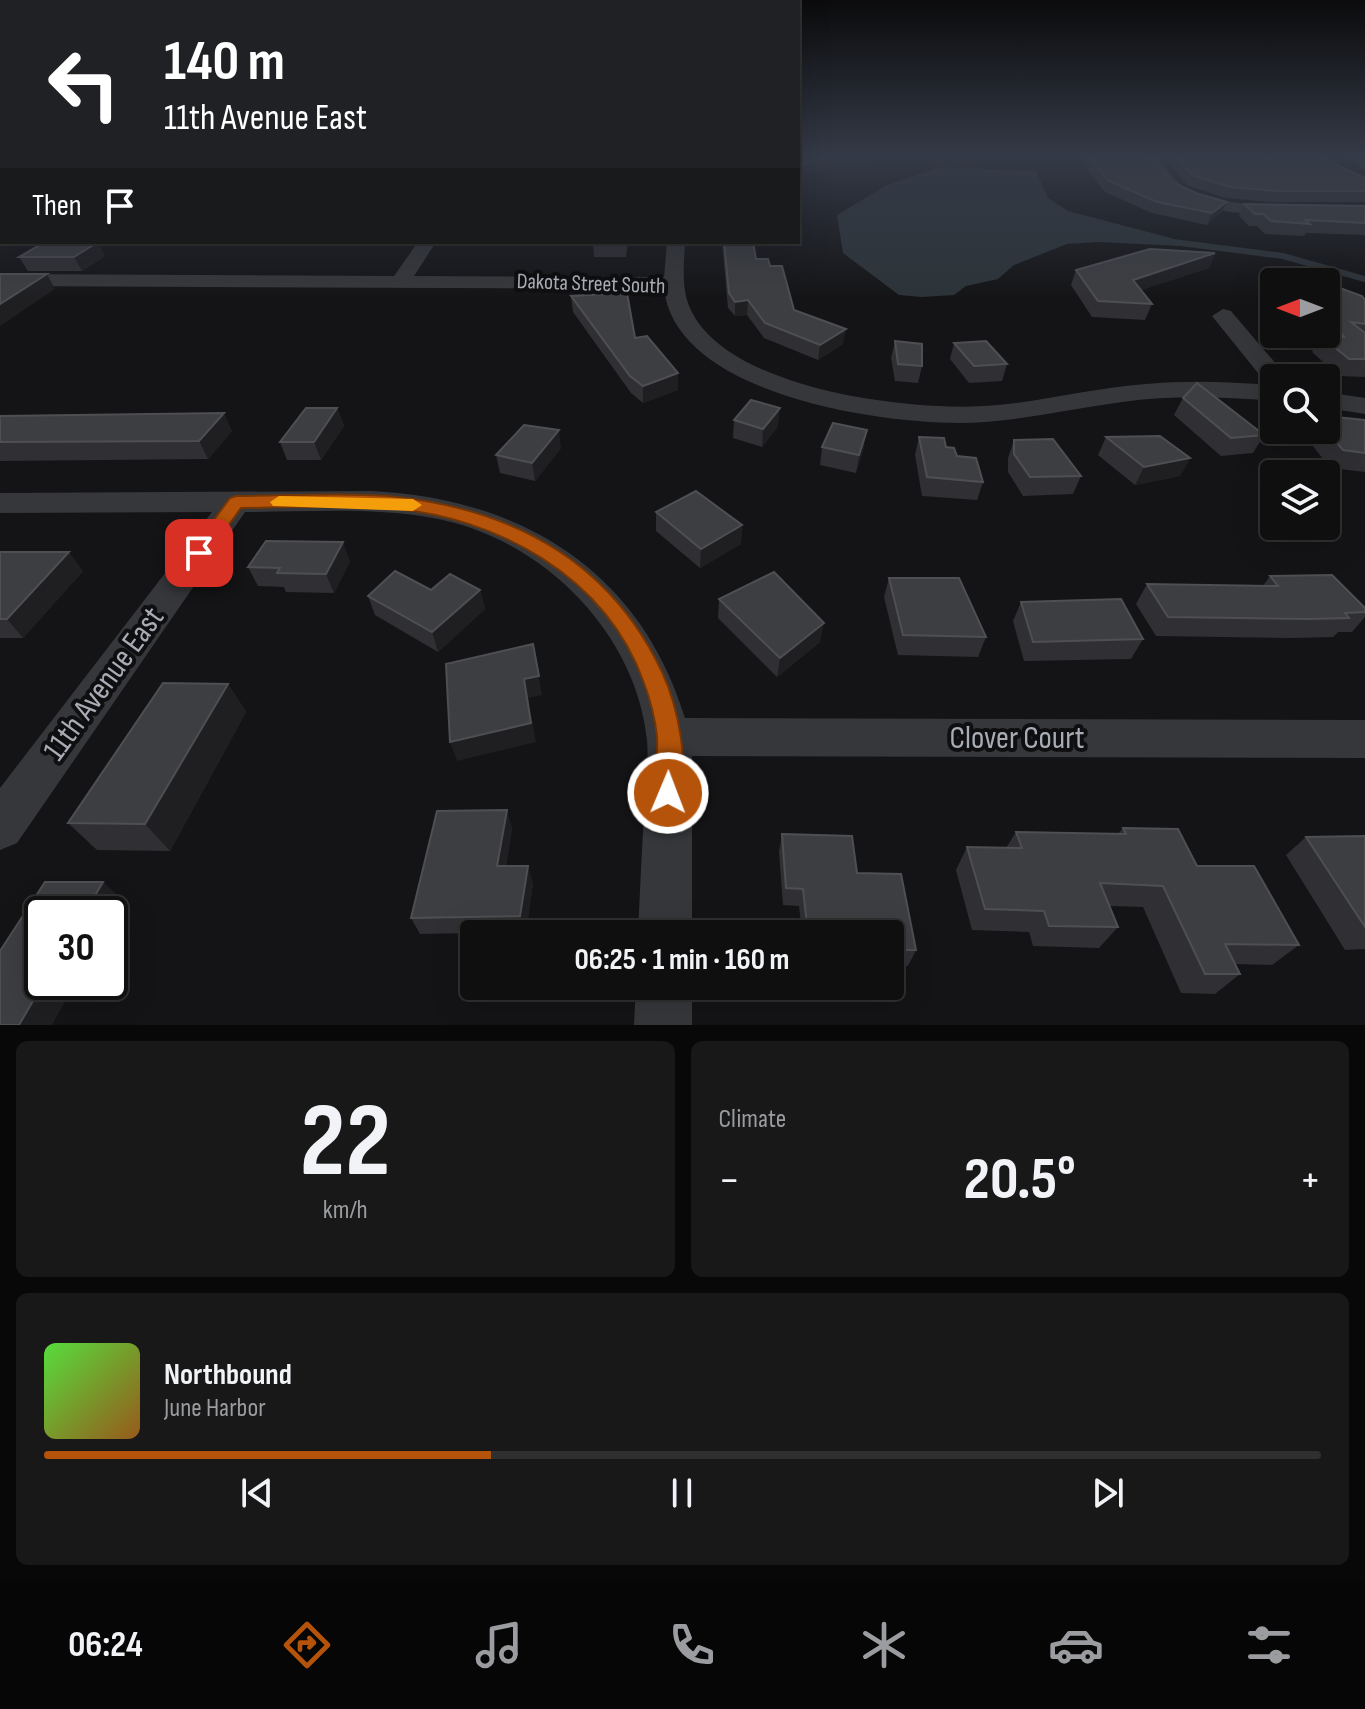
<!DOCTYPE html>
<html lang="en">
<head>
<meta charset="utf-8">
<style>
  :root { --surface:#0f0f10; --page:#181819; --text:#f1f3f6; --muted:#9b9c9f; --line:#2f2f30; --accent:#b45309 }
  body { margin:0; font-family:"Sofia Sans Condensed",sans-serif; background:var(--page); color:var(--text); height:100vh; display:flex; flex-direction:column; font-size:30px; white-space:nowrap }
  * { box-sizing:border-box; margin:0 }
  p { font-size:26px; color:var(--muted) }
  .icon { flex:none; width:44px; height:44px; fill:none; stroke:currentColor; stroke-width:2; stroke-linecap:round; stroke-linejoin:round }
  .map { position:relative; height:1025px; overflow:hidden }
  .side { display:flex; flex-direction:column; gap:16px; padding:16px; background:#080809; flex:1 }
  .side>* { flex:none }
  .hud { position:absolute; left:0px; top:0px; width:800px; height:244px; box-shadow:0 8px 32px #0002,0 0 0 2px var(--line); background:#202124; color:#fff; overflow:hidden }
  .needle { width:52px; rotate:270deg }
  .tools { position:absolute; left:1260px; top:268px; display:grid; gap:16px }
  .tools a { display:grid; place-items:center; width:80px; height:80px; border-radius:8px; background:var(--surface); box-shadow:0 8px 32px #0002,0 0 0 2px var(--line); font-size:40px }
  .speed { position:absolute; left:24px; top:896px; display:flex; gap:16px; font-size:40px; font-weight:700; text-align:center }
  .speed>* { display:grid; place-content:center; width:104px; height:104px; border-radius:50%; background:var(--surface); box-shadow:0 8px 32px #0002,0 0 0 2px var(--line); line-height:1 }
  .speed .limit { border:4px solid #111; border-radius:12px; background:#fff; color:#111 }
  .pin { position:absolute; display:grid; place-items:center; width:68px; height:68px; color:#fff; margin:-34px; border-radius:16px; box-shadow:0 4px 12px #0006 }
  .me { position:absolute; width:88px; margin:-44px; rotate:1deg; stroke-linejoin:round; filter:drop-shadow(0 0 6px #0008) }
  .turn { display:flex; align-items:center; gap:28px; height:168px; padding:0 32px; font-size:36px }
  .turn .icon { width:104px; height:104px; stroke-width:2.5 }
  .turn b { display:block; font-size:56px; line-height:68px }
  .then { display:flex; align-items:center; height:76px; padding:0 32px; background:#0003; gap:16px; font-size:30px }
  .big { font-size:60px; font-weight:700; line-height:1.1 }
  .side .tile { flex:1; display:flex; flex-direction:column; justify-content:center; gap:12px; min-width:0; padding:0 28px; border-radius:12px; background:var(--page) }
  .side .dial { align-items:center; gap:0 }
  .dial b { font-size:104px; line-height:1 }
  .song { display:flex; align-items:center; gap:24px }
  .cover { width:96px; height:96px; border-radius:12px; background:linear-gradient(135deg,hsl(110 70% 55%),hsl(30 70% 35%)) }
  .played { height:8px; border-radius:4px; background:linear-gradient(90deg,var(--accent) 35%,var(--line) 35%) }
  .keys { display:flex; justify-content:space-around; direction:ltr }
  .heat { display:flex; justify-content:space-between; align-items:center; font-size:44px; direction:ltr }
  .side .tiles { flex:1; display:grid; gap:16px; grid-template-columns:1fr 1fr }
  .tile:last-child { grid-column:span 2 }
  .trip { position:absolute; left:460px; top:920px; width:444px; height:80px; border-radius:8px; background:var(--surface); box-shadow:0 8px 32px #0002,0 0 0 2px var(--line); font-weight:700; line-height:80px; text-align:center }
  .menu { display:flex; height:128px; justify-content:space-around; align-items:center; background:#060606; color:var(--muted) }
  .menu .icon { width:56px; height:56px }
  .menu .on { color:var(--accent) }
  .menu b { font-size:36px; color:var(--text) }
  .map>svg:first-child { display:block }
  .water { fill:#2c3338 }
  .lines { fill:none; stroke-linecap:round; stroke-linejoin:round }
  .stream { stroke:#2c3338; stroke-width:6 }
  .service { fill:#36373a; fill-rule:evenodd }
  .minor { fill:#36373a; fill-rule:evenodd }
  .tertiary { fill:#36373a; fill-rule:evenodd }
  .secondary { fill:#44464a; fill-rule:evenodd }
  .wall { fill:#303034 }
  .shaded-wall { fill:#1f1f22 }
  .building { fill:#3d3e41; stroke:#4e4f53; stroke-width:2 }
  .route { fill:#b45309; stroke:#753606; stroke-width:2 }
  .slow { fill:#f59e0b }
  .labels { text-anchor:middle; dominant-baseline:central; stroke-width:8; stroke-linejoin:round; paint-order:stroke }
  .far-street-label { font-size:22px; fill:#a8acb4; stroke:#0f0f11 }
  .near-street-label { font-size:32px; fill:#a8acb4; stroke:#0f0f11 }
</style>
</head>
<body>
<div class="map">
<svg width="1365" height="1025" viewBox="0 0 1365 1025">
  <rect width="100%" height="100%" fill="#141416"/>
  <path class="water" d="M 941,167 L 1036,171 L 1048,198 L 1068,211 L 1171,238 L 1181,246 L 1098,242 L 1067,244 L 1014,265 L 998,279 L 966,286 L 954,295 L 922,297 L 899,295 L 843,253 L 837,215 L 887,185 Z"/>
  <g class="lines">
    <path class="stream" d="M 1165,241 L 1283,256 L 1365,279"/>
    <rect class="service" x="0" y="217" width="2" height="6"/>
    <g class="minor">
      <path d="M 1143,156 L 1157,156 C 1166,167 1174,181 1186,188 C 1231,213 1314,204 1365,205 L 1365,215 C 1311,214 1221,223 1175,194 C 1161,186 1152,169 1143,156 Z"/>
      <path d="M 418,242 L 436,242 L 414,276 L 664,277 L 667,242 L 685,242 C 684,264 681,288 690,308 C 725,389 907,411 983,406 C 1038,403 1091,388 1146,384 C 1189,380 1231,382 1274,385 L 1266,383 L 1212,316 L 1223,309 L 1231,311 L 1288,378 L 1274,378 L 1274,401 C 1223,397 1173,395 1122,402 C 1068,409 1014,423 959,423 C 876,423 676,394 664,289 L 0,286 L 0,274 L 394,276 Z"/>
      <path d="M 1326,392 L 1365,398 L 1365,414 L 1326,408 Z"/>
      <path d="M 371,491 C 521,498 640,570 685,718 L 1365,720 L 1365,758 L 692,756 L 692,934 L 638,934 C 640,889 642,845 645,800 C 645,780 649,760 647,740 C 636,631 540,537 433,518 C 371,507 308,512 245,512 L 17,843 L 0,850 L 0,788 L 212,512 L 0,513 L 0,493 Z"/>
      <path d="M 636,986 L 692,986 L 692,1025 L 634,1025 Z"/>
    </g>
    <path class="tertiary" d="M 1340,156 L 1365,157 L 1365,169 Z"/>
    <path class="secondary" d="M 2,191 L 2,205 L 0,206 L 0,192 Z"/>
  </g>
  <g class="wall">
    <path d="M 798,156 L 992,156 L 992,158 L 906,156 L 833,166 Z"/>
    <path d="M 1077,156 L 1151,156 L 1172,182 L 1221,213 L 1207,225 L 1152,213 L 1105,192 Z"/>
    <path d="M 1161,156 L 1319,156 L 1365,178 L 1365,202 L 1273,202 L 1226,198 L 1187,185 Z"/>
    <path d="M 1244,204 L 1365,206 L 1365,235 L 1306,233 L 1304,236 L 1265,234 L 1257,226 L 1249,226 L 1239,216 Z"/>
    <path d="M 593,242 L 628,242 L 626,257 L 594,257 Z"/>
    <path d="M 722,242 L 753,242 L 756,259 L 770,266 L 794,310 L 843,344 L 818,360 L 764,338 L 747,315 L 735,316 L 728,308 Z"/>
    <path d="M 1215,253 L 1209,268 L 1141,290 L 1152,304 L 1145,320 L 1092,317 L 1071,285 L 1076,270 Z"/>
    <path d="M 105,256 L 82,271 L 28,271 L 19,257 Z"/>
    <path d="M 1296,273 L 1322,282 L 1291,282 Z"/>
    <path d="M 1326,283 L 1365,300 L 1365,377 L 1339,376 L 1312,352 L 1322,336 L 1320,334 L 1326,334 Z"/>
    <path d="M 571,296 L 635,338 L 678,373 L 678,390 L 643,403 L 631,393 L 573,312 Z"/>
    <path d="M 895,341 L 922,366 L 918,383 L 895,381 L 891,358 Z"/>
    <path d="M 954,343 L 1007,364 L 1002,381 L 969,383 L 950,359 Z"/>
    <path d="M 1183,398 L 1264,435 L 1253,453 L 1221,456 L 1174,415 Z"/>
    <path d="M 337,408 L 344,426 L 321,460 L 287,460 L 280,442 Z"/>
    <path d="M 0,416 L 232,431 L 208,459 L 0,461 Z"/>
    <path d="M 734,420 L 778,426 L 762,447 L 733,438 Z"/>
    <path d="M 1365,420 L 1365,472 L 1330,468 L 1302,432 L 1304,430 L 1326,430 Z"/>
    <path d="M 919,437 L 946,447 L 983,482 L 977,500 L 922,496 L 915,455 Z"/>
    <path d="M 1106,437 L 1190,458 L 1180,476 L 1135,485 L 1098,455 Z"/>
    <path d="M 1014,440 L 1081,476 L 1073,494 L 1023,496 L 1008,472 L 1008,458 Z"/>
    <path d="M 822,447 L 864,447 L 856,473 L 820,465 Z"/>
    <path d="M 561,448 L 535,481 L 500,473 L 496,455 Z"/>
    <path d="M 656,512 L 742,525 L 741,544 L 700,568 L 656,531 Z"/>
    <path d="M 0,552 L 83,571 L 23,638 L 0,638 Z"/>
    <path d="M 350,561 L 334,593 L 286,592 L 284,587 L 258,586 L 248,567 Z"/>
    <path d="M 1270,576 L 1365,608 L 1365,617 L 1352,632 L 1338,632 L 1333,637 L 1292,638 L 1156,636 L 1136,604 L 1147,584 L 1263,586 Z"/>
    <path d="M 889,578 L 986,637 L 978,657 L 898,655 L 884,597 Z"/>
    <path d="M 431,590 L 480,590 L 485,609 L 438,652 L 375,615 L 368,596 Z"/>
    <path d="M 719,599 L 820,642 L 777,677 L 718,618 Z"/>
    <path d="M 1021,602 L 1143,639 L 1131,659 L 1024,661 L 1013,621 Z"/>
    <path d="M 228,684 L 246,712 L 170,851 L 97,850 L 68,823 Z"/>
    <path d="M 512,828 L 506,866 L 533,883 L 526,932 L 420,934 L 411,918 Z"/>
    <path d="M 1123,828 L 1197,866 L 1299,945 L 1272,965 L 1235,964 L 1240,974 L 1215,994 L 1181,993 L 1143,907 L 1109,906 L 1118,927 L 1099,948 L 1033,946 L 1029,932 L 972,930 L 956,870 L 967,847 L 1006,848 L 1016,832 L 1118,834 Z"/>
    <path d="M 782,834 L 857,873 L 916,950 L 908,966 L 890,966 L 890,934 L 802,934 L 799,906 L 783,905 L 779,852 Z"/>
    <path d="M 1365,836 L 1365,949 L 1345,950 L 1286,855 L 1306,837 Z"/>
  </g>
  <g class="shaded-wall">
    <path d="M 834,156 L 906,156 L 833,166 L 798,177 L 798,166 Z"/>
    <path d="M 1227,202 L 1221,213 L 1207,225 L 1212,213 Z"/>
    <path d="M 98,242 L 105,256 L 82,271 L 74,257 Z"/>
    <path d="M 1215,253 L 1209,268 L 1127,295 L 1133,280 Z"/>
    <path d="M 47,274 L 55,289 L 0,326 L 0,304 Z"/>
    <path d="M 748,300 L 747,315 L 735,316 L 735,302 Z"/>
    <path d="M 846,329 L 843,344 L 818,360 L 820,345 Z"/>
    <path d="M 678,373 L 678,390 L 643,403 L 643,386 Z"/>
    <path d="M 337,408 L 344,426 L 321,460 L 314,442 Z"/>
    <path d="M 780,408 L 778,426 L 762,447 L 763,429 Z"/>
    <path d="M 224,413 L 232,431 L 208,459 L 199,441 Z"/>
    <path d="M 559,430 L 561,448 L 535,481 L 532,463 Z"/>
    <path d="M 867,430 L 864,447 L 856,473 L 859,455 Z"/>
    <path d="M 1190,458 L 1180,476 L 1135,485 L 1144,467 Z"/>
    <path d="M 742,525 L 741,544 L 700,568 L 701,549 Z"/>
    <path d="M 343,542 L 350,561 L 334,593 L 326,574 Z"/>
    <path d="M 69,552 L 83,571 L 23,638 L 7,619 Z"/>
    <path d="M 480,590 L 485,609 L 438,652 L 432,632 Z"/>
    <path d="M 824,623 L 820,642 L 777,677 L 780,658 Z"/>
    <path d="M 533,644 L 542,695 L 528,698 L 536,742 L 457,761 L 450,742 Z"/>
    <path d="M 228,684 L 246,712 L 170,851 L 145,824 Z"/>
    <path d="M 507,810 L 512,828 L 503,883 L 497,866 Z"/>
    <path d="M 528,866 L 533,883 L 526,932 L 520,916 Z"/>
    <path d="M 103,882 L 122,899 L 110,922 L 110,914 L 84,914 Z"/>
    <path d="M 44,982 L 76,982 L 52,1025 L 19,1025 Z"/>
  </g>
  <g class="building">
    <path d="M 798,156 L 834,156 L 798,166 Z"/>
    <path d="M 1088,156 L 1151,156 L 1172,182 L 1198,194 L 1227,202 L 1212,213 L 1157,202 L 1109,181 Z"/>
    <path d="M 1174,156 L 1319,156 L 1365,178 L 1365,191 L 1279,191 L 1231,187 L 1192,175 Z"/>
    <path d="M 1244,204 L 1365,206 L 1365,223 L 1305,220 L 1310,224 L 1271,221 L 1263,214 L 1255,214 Z"/>
    <path d="M 45,242 L 98,242 L 74,257 L 19,257 Z"/>
    <rect x="593" y="242" width="33" height="2"/>
    <path d="M 724,242 L 753,242 L 756,259 L 768,259 L 770,266 L 782,266 L 794,310 L 846,329 L 820,345 L 765,323 L 748,300 L 735,302 L 729,293 Z"/>
    <path d="M 1150,249 L 1215,253 L 1133,280 L 1152,304 L 1098,301 L 1076,270 Z"/>
    <path d="M 1296,273 L 1322,282 L 1303,282 Z"/>
    <path d="M 0,274 L 47,274 L 0,304 Z"/>
    <path d="M 1326,283 L 1362,296 L 1365,300 L 1365,324 L 1351,322 L 1365,333 L 1365,359 L 1349,359 L 1321,336 L 1344,337 L 1326,313 Z"/>
    <path d="M 627,293 L 635,338 L 647,336 L 678,373 L 643,386 L 630,376 L 571,296 Z"/>
    <path d="M 895,341 L 922,344 L 922,366 L 898,364 Z"/>
    <path d="M 986,341 L 1007,364 L 974,366 L 954,343 Z"/>
    <path d="M 1197,383 L 1264,435 L 1231,438 L 1183,398 Z"/>
    <path d="M 751,400 L 780,408 L 763,429 L 734,420 Z"/>
    <path d="M 306,408 L 337,408 L 314,442 L 280,442 Z"/>
    <path d="M 224,413 L 199,441 L 0,442 L 0,416 Z"/>
    <path d="M 1326,416 L 1365,420 L 1365,453 L 1343,450 L 1326,430 Z"/>
    <path d="M 833,423 L 867,430 L 859,455 L 822,447 Z"/>
    <path d="M 524,425 L 559,430 L 532,463 L 496,455 Z"/>
    <path d="M 1160,436 L 1190,458 L 1144,467 L 1106,437 Z"/>
    <path d="M 919,437 L 944,438 L 946,447 L 954,448 L 957,456 L 976,458 L 983,482 L 927,477 Z"/>
    <path d="M 1053,439 L 1081,476 L 1030,477 L 1014,454 L 1014,440 Z"/>
    <path d="M 696,491 L 742,525 L 701,549 L 656,512 Z"/>
    <path d="M 266,541 L 343,542 L 326,574 L 277,573 L 280,568 L 248,567 Z"/>
    <path d="M 0,552 L 69,552 L 7,619 L 0,619 Z"/>
    <path d="M 395,571 L 431,590 L 450,574 L 480,590 L 432,632 L 368,596 Z"/>
    <path d="M 774,572 L 824,623 L 780,658 L 719,599 Z"/>
    <path d="M 1332,575 L 1365,608 L 1365,612 L 1345,613 L 1349,618 L 1308,619 L 1168,617 L 1147,584 L 1278,586 L 1270,576 Z"/>
    <path d="M 889,578 L 959,578 L 986,637 L 903,635 Z"/>
    <path d="M 1121,599 L 1143,639 L 1033,642 L 1021,602 Z"/>
    <path d="M 533,644 L 539,676 L 524,679 L 531,723 L 450,742 L 446,664 Z"/>
    <path d="M 163,683 L 228,684 L 145,824 L 68,823 Z"/>
    <path d="M 507,810 L 497,866 L 528,866 L 520,916 L 411,918 L 437,811 Z"/>
    <path d="M 1123,828 L 1178,829 L 1197,866 L 1254,866 L 1299,945 L 1225,944 L 1240,974 L 1205,974 L 1163,886 L 1100,883 L 1118,927 L 1049,926 L 1044,911 L 985,909 L 967,847 L 1022,848 L 1016,832 L 1126,834 Z"/>
    <path d="M 782,834 L 852,836 L 857,873 L 901,874 L 916,950 L 890,950 L 890,934 L 808,934 L 803,889 L 786,888 Z"/>
    <path d="M 1365,836 L 1365,927 L 1306,837 Z"/>
    <path d="M 45,882 L 103,882 L 84,914 L 42,914 L 42,982 L 44,982 L 19,1025 L 0,1025 L 0,951 Z"/>
  </g>
  <linearGradient id="sky" x2="0" y2="1"><stop stop-color="#0b0b0c"/><stop offset="0.52" stop-color="#343a47"/><stop offset="1" stop-color="#343a47" stop-opacity="0"/></linearGradient>
  <rect width="1365" height="299" fill="url(#sky)"/>
  <path class="route" d="M 236,496 C 286,496 339,492 389,496 C 509,508 609,559 662,672 C 677,704 692,769 677,802 L 668,806 L 659,802 C 650,782 659,758 657,736 C 655,719 650,699 644,683 C 606,576 496,516 387,508 C 339,504 289,508 241,508 L 206,557 L 193,557 L 190,553 L 193,548 L 230,498 Z"/>
  <path class="slow" d="M 279,496 L 413,499 L 422,505 L 413,511 L 273,506 L 270,502 Z"/>
  <g class="labels">
    <g class="far-street-label">
      <text transform="translate(591 284) rotate(2)">Dakota Street South</text>
    </g>
    <g class="near-street-label">
      <text transform="translate(104 684) rotate(-54)">11th Avenue East</text>
      <text x="1017" y="738">Clover Court</text>
    </g>
  </g>
</svg>
<div class="tools">
<a><svg class="needle" viewBox="-14 -14 28 28"><path d="M0-13l5 13h-10z" fill="#e53935"/><path d="M0 13l5-13h-10z" fill="#9b9c9f"/></svg></a>
<a><svg class="icon" aria-label="search" viewBox="0 0 24 24"><circle cx="10" cy="10" r="6"/><path d="M15 15l6 6"/></svg></a>
<a><svg class="icon" aria-label="layers" viewBox="0 0 24 24"><path d="M12 4l9 5-9 5-9-5zM3 14l9 5 9-5"/></svg></a>
</div>
<div class="speed"><div class="limit">30</div></div>
<div class="pin" style="left:199px;top:553px;background:#d93025"><svg class="icon" aria-label="arrive" viewBox="0 0 24 24"><path d="M6 21V4h12l-3 4 3 4H6"/></svg></div>
<svg class="me" style="left:668px;top:793px" viewBox="-20 -20 40 40"><circle r="17" fill="#b45309" stroke="#fff" stroke-width="3"/><path d="M0-11L8 9 0 5-8 9z" fill="#fff"/></svg>
<div class="trip">06:25 · 1 min · 160 m</div>
<div class="hud">
<div class="turn"><svg class="icon" aria-label="left" viewBox="0 0 24 24"><path d="M17 20v-9H6M10 6l-5 5 5 5"/></svg><div><b>140 m</b>11th Avenue East</div></div>
<div class="then">Then<svg class="icon" aria-label="arrive" viewBox="0 0 24 24"><path d="M6 21V4h12l-3 4 3 4H6"/></svg></div>
</div>
</div>
<section class="side">
<div class="tiles">
<div class="tile dial"><b>22</b><p>km/h</p></div>
<div class="tile"><p>Climate</p>
<div class="heat"><a>−</a><b class="big">20.5°</b><a>+</a></div>
</div>
<div class="tile">
<div class="song"><i class="cover"></i><div><b>Northbound</b><p>June Harbor</p></div></div>
<div class="played"></div>
<div class="keys"><svg class="icon" aria-label="previous" viewBox="0 0 24 24"><path d="M18 5L8 12l10 7zM5 5v14"/></svg><svg class="icon" aria-label="pause" viewBox="0 0 24 24"><path d="M8 5v14M16 5v14"/></svg><svg class="icon" aria-label="next" viewBox="0 0 24 24"><path d="M6 5l10 7-10 7zM19 5v14"/></svg></div>
</div>
</div>
</section>
<nav class="menu">
<b>06:24</b>
<svg class="icon on" aria-label="directions" viewBox="0 0 24 24"><path d="M12 3l9 9-9 9-9-9zM9 14v-3h6M13 9l2 2-2 2"/></svg>
<svg class="icon" aria-label="music" viewBox="0 0 24 24"><path d="M9 18V5l10-2v13"/><circle cx="6" cy="18" r="3"/><circle cx="16" cy="16" r="3"/></svg>
<svg class="icon" aria-label="phone" viewBox="0 0 24 24"><path d="M5 4h4l2 5-3 2q2 4 5 5l2-3 5 2v4C11 20 4 13 5 4z"/></svg>
<svg class="icon" aria-label="climate" viewBox="0 0 24 24"><path d="M12 3v18M4 7l16 10M4 17L20 7"/></svg>
<svg class="icon" aria-label="car" viewBox="0 0 24 24"><path d="M5 17H2v-5l4-1 3-4h7l3 4 3 1v5h-3M9 17h6M6 11h13"/><circle cx="7" cy="17" r="2"/><circle cx="17" cy="17" r="2"/></svg>
<svg class="icon" aria-label="filters" viewBox="0 0 24 24"><path d="M4 7h16M4 17h16"/><circle cx="9" cy="7" r="2"/><circle cx="15" cy="17" r="2"/></svg>
</nav>
</body>
</html>
